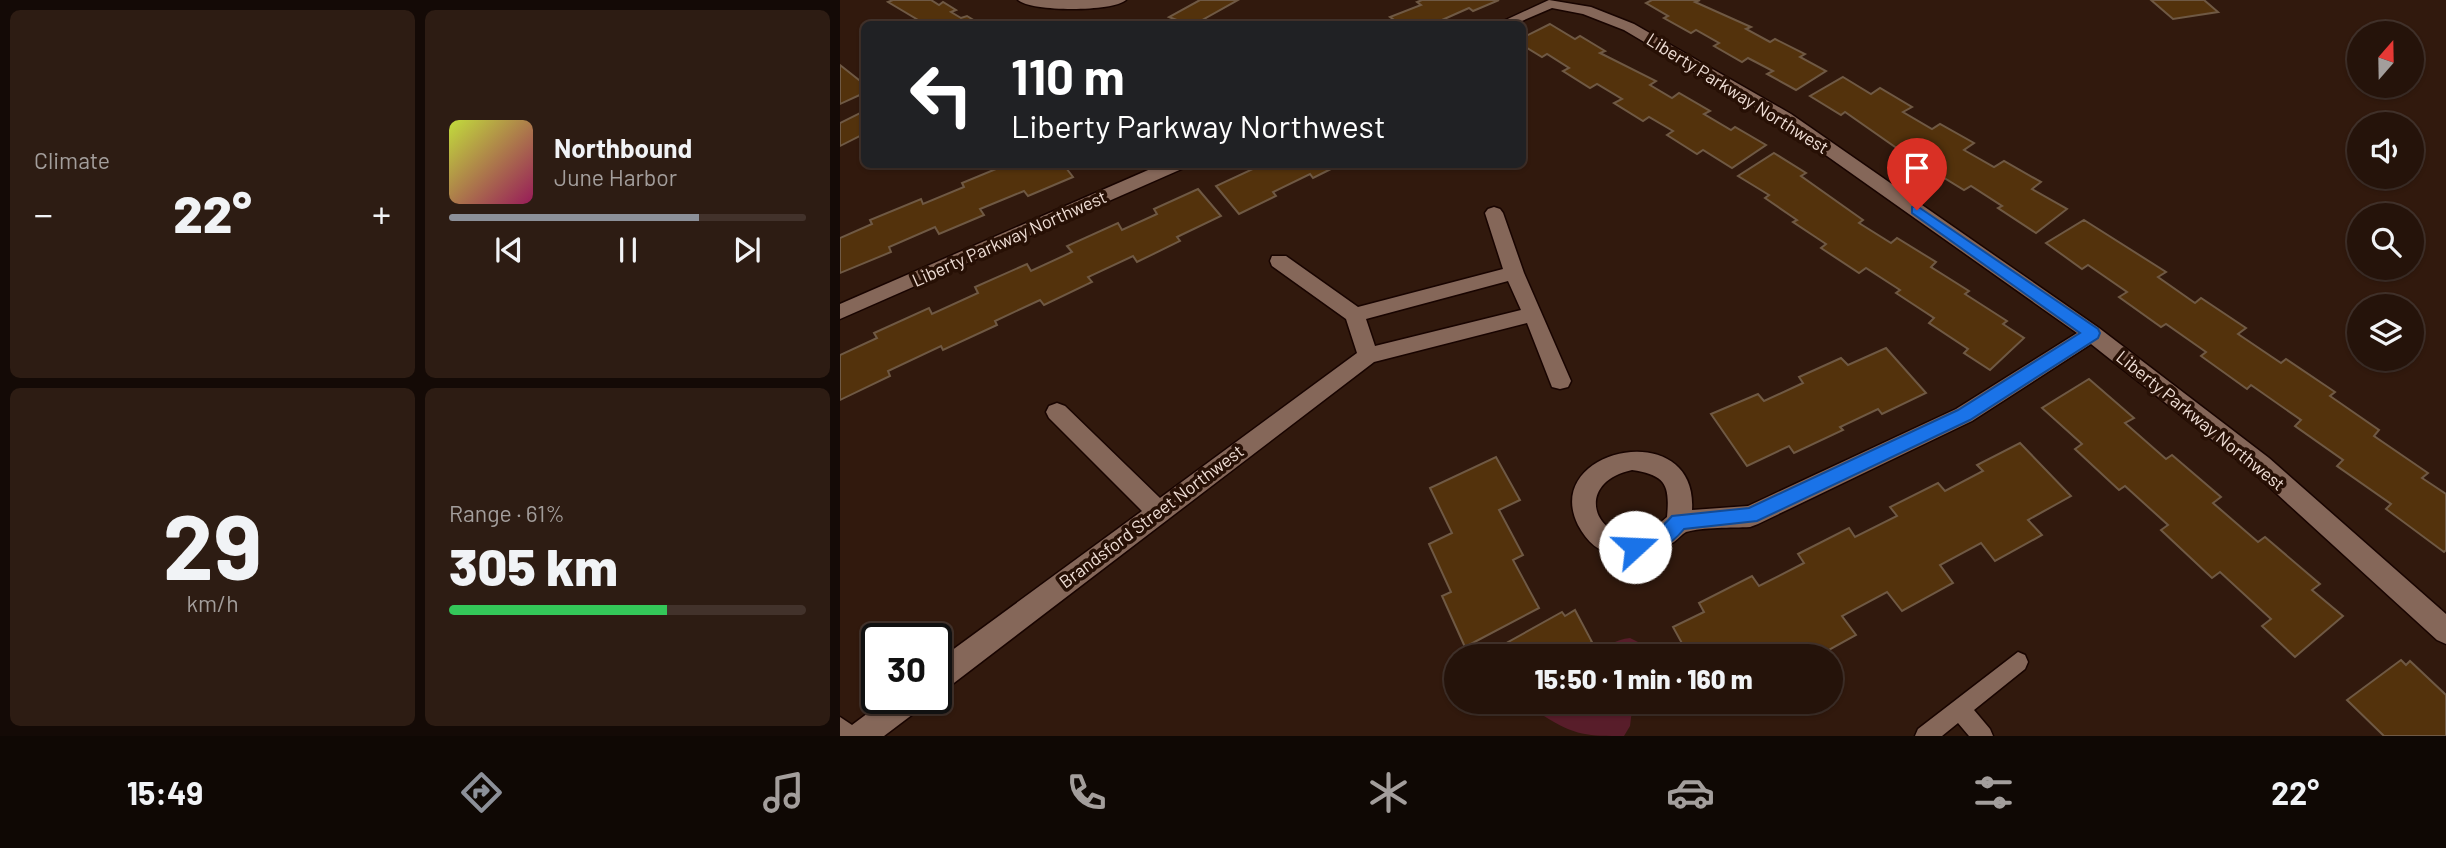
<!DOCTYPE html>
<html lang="en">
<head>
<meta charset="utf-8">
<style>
  :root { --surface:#25130a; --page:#2d1c13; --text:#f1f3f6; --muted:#a39e9c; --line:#42322b; --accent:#8c9099 }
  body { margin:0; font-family:Barlow,sans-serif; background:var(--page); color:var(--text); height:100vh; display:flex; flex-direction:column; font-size:26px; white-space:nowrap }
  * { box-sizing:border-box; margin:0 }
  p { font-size:23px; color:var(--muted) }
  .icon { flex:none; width:38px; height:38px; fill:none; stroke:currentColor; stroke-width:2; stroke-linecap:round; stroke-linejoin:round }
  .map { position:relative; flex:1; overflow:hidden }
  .sheet { display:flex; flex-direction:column; gap:10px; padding:10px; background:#140a06; width:840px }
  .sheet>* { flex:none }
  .guide { position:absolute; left:21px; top:21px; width:665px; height:147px; border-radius:10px; box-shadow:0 2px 5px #0004,0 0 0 2px var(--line); background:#202124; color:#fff; overflow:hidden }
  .needle { width:46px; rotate:20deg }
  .fabs { position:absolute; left:1507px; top:21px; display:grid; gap:14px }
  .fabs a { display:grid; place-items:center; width:77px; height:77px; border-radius:50%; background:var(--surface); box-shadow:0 2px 5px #0004,0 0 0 2px var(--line); font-size:35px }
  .speed { position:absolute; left:21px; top:623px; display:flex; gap:14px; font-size:35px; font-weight:700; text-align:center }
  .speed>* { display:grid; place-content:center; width:91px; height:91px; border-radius:50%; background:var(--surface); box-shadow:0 2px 5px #0004,0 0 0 2px var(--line); line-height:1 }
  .speed .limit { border:4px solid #111; border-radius:10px; background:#fff; color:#111 }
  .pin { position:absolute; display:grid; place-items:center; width:60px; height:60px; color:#fff; margin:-72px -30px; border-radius:50% 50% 50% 0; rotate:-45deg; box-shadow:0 0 7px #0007 }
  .pin .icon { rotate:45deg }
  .me { position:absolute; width:77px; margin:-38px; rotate:70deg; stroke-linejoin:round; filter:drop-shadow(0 0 5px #0008) }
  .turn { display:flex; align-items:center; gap:24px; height:147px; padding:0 35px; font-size:32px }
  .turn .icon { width:91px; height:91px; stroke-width:2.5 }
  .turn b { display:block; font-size:49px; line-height:60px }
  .big { font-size:52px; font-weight:800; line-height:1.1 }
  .sheet .tile { flex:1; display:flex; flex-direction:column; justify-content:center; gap:10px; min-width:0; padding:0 24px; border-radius:10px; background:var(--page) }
  .sheet .dial { align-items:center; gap:0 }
  .dial b { font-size:91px; line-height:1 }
  .song { display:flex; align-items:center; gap:21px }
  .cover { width:84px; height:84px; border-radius:10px; background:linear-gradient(135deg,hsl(70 70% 55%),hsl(330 70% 35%)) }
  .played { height:7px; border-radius:4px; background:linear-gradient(90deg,var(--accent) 70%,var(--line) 70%) }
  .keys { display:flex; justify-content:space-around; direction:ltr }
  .heat { display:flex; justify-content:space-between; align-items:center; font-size:38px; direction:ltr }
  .charge { height:10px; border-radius:5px; background:linear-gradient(90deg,#34c759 61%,var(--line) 0) }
  .sheet .tiles { flex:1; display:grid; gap:10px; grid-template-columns:repeat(2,1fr) }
  .trip { position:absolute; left:604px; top:644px; width:399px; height:70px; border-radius:35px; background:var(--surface); box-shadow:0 2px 5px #0004,0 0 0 2px var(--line); font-weight:800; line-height:70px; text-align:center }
  .tabs { display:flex; height:112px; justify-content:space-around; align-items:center; background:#0f0804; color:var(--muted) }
  .tabs .icon { width:49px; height:49px }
  .tabs .current { color:var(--accent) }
  .tabs b { font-size:32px; color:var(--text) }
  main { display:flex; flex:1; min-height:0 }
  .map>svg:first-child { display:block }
  .water { fill:#581d2a }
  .building { fill:#53320c; stroke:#6f5944; stroke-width:2 }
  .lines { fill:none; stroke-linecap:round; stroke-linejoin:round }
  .service-casing { stroke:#180400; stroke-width:3 }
  .minor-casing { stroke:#180400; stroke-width:3 }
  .service { fill:#856759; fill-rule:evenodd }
  .minor { fill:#856759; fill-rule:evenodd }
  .route { fill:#1a73e8; stroke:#114b97; stroke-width:2 }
  .labels { text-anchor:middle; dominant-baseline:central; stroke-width:7; stroke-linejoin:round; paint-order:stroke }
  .street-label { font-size:18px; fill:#efded6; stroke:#271005 }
</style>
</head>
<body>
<main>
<section class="sheet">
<div class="tiles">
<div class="tile"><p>Climate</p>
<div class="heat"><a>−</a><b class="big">22°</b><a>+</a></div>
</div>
<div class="tile">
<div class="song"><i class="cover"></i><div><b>Northbound</b><p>June Harbor</p></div></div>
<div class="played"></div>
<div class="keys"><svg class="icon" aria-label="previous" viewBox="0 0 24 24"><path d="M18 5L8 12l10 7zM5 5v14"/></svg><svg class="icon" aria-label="pause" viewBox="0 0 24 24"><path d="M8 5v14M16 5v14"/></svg><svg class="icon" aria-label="next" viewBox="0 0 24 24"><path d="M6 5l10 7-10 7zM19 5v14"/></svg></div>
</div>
<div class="tile dial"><b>29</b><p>km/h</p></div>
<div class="tile"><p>Range · 61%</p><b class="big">305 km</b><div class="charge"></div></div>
</div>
</section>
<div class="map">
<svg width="1606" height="736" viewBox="0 0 1606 736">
  <rect width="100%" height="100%" fill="#31190d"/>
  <g class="water">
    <path d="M 790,638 L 808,647 L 813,656 L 760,656 C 769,644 775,640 790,638 Z"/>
    <path d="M 701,702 L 793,702 L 790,726 L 784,736 C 748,736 735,736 704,716 Z"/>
  </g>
  <g class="building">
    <path d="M 53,0 L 91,0 L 99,5 L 103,2 L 116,10 L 111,12 L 121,18 L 127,16 L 140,24 L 85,24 L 48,2 Z"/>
    <path d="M 360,0 L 398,0 L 355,24 L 347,24 L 329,17 Z"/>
    <path d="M 582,0 L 659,0 L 633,11 L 629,8 L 602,20 L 605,22 L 599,24 L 560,24 L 550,17 L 581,5 L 577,2 Z"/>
    <path d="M 812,0 L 860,0 L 855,2 L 911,27 L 906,29 L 930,42 L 935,39 L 965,54 L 960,57 L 986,71 L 956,90 L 927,74 L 933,71 L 908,58 L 902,62 L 874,46 L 879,43 L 856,30 L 851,33 L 824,18 L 828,16 L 806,3 Z"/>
    <path d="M 1311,0 L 1364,0 L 1378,12 L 1333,19 Z"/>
    <path d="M 710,24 L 735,39 L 740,36 L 765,51 L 760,53 L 816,81 L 810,85 L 832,98 L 839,93 L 870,111 L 864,114 L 891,130 L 895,127 L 926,145 L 892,168 L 863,150 L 857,154 L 827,135 L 833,131 L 809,117 L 803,121 L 774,103 L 782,99 L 757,84 L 750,88 L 723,71 L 729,68 L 707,54 L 702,57 L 682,45 L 682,38 Z"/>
    <path d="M 0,65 L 24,84 L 24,93 L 0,104 Z"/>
    <path d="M 1003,77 L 1031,94 L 1040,88 L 1072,107 L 1063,112 L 1092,129 L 1100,124 L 1134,143 L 1124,150 L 1154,167 L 1164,161 L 1201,182 L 1192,189 L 1227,209 L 1196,233 L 1158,208 L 1162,206 L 1131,186 L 1124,190 L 1088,168 L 1093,165 L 1062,146 L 1058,149 L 1005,112 L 1001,115 L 970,96 Z"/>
    <path d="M 24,111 L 24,134 L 0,146 L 0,123 Z"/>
    <path d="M 934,153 L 966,173 L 961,176 L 1023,220 L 1019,223 L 1051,243 L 1057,238 L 1096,262 L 1091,267 L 1129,291 L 1125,294 L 1167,321 L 1163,324 L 1184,338 L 1150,370 L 1124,353 L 1128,349 L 1089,323 L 1094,318 L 1056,293 L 1060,290 L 1026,268 L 1019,273 L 981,248 L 986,244 L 953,222 L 957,220 L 925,198 L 929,195 L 898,176 Z"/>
    <path d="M 168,164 L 171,168 L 180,164 L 223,164 L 233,177 L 188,196 L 184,191 L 140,209 L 144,215 L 99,234 L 95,227 L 49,247 L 51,252 L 0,273 L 0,238 L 32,224 L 30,220 L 81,199 L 83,204 L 124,187 L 122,183 Z"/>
    <path d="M 501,164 L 473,178 L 470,174 L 433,192 L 436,196 L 399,214 L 376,186 L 413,169 L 412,164 Z"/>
    <path d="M 358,189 L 381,216 L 337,237 L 340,241 L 297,262 L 293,256 L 248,277 L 252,282 L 204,305 L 200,300 L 155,321 L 157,325 L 103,350 L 101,346 L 48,371 L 50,376 L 0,400 L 0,355 L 37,338 L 34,333 L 89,308 L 92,314 L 138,293 L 135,287 L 187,264 L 191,271 L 232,252 L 227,246 L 278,223 L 282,230 L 317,214 L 314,209 Z"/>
    <path d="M 1244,220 L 1326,272 L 1318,277 L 1355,303 L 1361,298 L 1406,328 L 1398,334 L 1441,363 L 1446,359 L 1495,392 L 1490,396 L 1539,430 L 1534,436 L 1588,473 L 1582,478 L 1606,494 L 1606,550 L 1604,552 L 1546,509 L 1551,504 L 1497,466 L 1503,460 L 1455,426 L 1461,420 L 1411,385 L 1407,389 L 1361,356 L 1366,352 L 1326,324 L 1321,327 L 1279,297 L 1287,292 L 1248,265 L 1242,269 L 1206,243 Z"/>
    <path d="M 1046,348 L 1086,393 L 1042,414 L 1038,409 L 1000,427 L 1003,430 L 954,453 L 949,446 L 907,466 L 871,414 L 918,394 L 924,401 L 963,383 L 959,377 L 1001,358 L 1008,365 Z"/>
    <path d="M 1249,379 L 1294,418 L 1285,423 L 1326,459 L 1332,455 L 1381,497 L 1373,503 L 1418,542 L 1425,537 L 1480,584 L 1472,590 L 1503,616 L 1455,657 L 1422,626 L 1431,619 L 1380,572 L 1372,578 L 1321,530 L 1328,525 L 1285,486 L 1279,490 L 1235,449 L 1242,444 L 1202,408 Z"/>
    <path d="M 1180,443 L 1231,496 L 1188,520 L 1202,535 L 1155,561 L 1141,543 L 1100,565 L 1113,583 L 1062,611 L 1047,592 L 1002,616 L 1016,635 L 978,656 L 956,656 L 948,644 L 926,656 L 849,656 L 833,627 L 864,612 L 859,603 L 912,576 L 919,586 L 964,563 L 958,554 L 1009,528 L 1015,537 L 1057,516 L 1050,507 L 1098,483 L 1105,491 L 1143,471 L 1137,465 Z"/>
    <path d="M 656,457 L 680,500 L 659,510 L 683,555 L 673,560 L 699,608 L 625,647 L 602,596 L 611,592 L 589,544 L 612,533 L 590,488 Z"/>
    <path d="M 735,610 L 752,642 L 740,648 L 743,653 L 738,656 L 643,656 L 722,612 L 725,616 Z"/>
    <path d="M 1561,660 L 1566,665 L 1570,661 L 1606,695 L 1606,736 L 1544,736 L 1507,700 Z"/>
  </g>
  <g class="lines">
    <defs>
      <path id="service" d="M 1178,652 L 1185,655 L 1188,662 L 1185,669 L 1134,710 L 1150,729 L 1153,736 L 1129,736 L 1118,723 L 1102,736 L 1075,736 L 1078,729 Z"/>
      <g id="minor">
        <path d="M 178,0 L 286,0 C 273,12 191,12 178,0 Z"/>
        <path d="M 709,0 L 751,7 L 794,24 L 951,114 L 1259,328 L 1429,458 L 1606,614 L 1606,644 L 1597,640 L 1413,472 L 1251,344 L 1132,421 L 918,524 L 910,527 C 892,528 863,527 846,532 C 842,534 838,539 834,542 C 818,552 797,560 778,556 C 759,553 747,542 738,525 C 700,448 858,415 852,510 L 908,506 L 1116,409 L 1237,333 L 939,122 L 784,30 L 743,14 L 712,8 L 675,24 L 657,24 ZM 792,470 C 826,475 830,485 827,517 C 770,570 719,486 792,470 Z"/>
        <path d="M 322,164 L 346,164 L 344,168 L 0,319 L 0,304 Z"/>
        <path d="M 654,207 L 660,209 L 663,213 L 684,273 L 731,381 L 728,387 L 720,389 L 712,387 L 687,323 L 534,362 L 106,689 L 96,692 L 96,662 L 302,511 L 209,418 L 206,412 L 209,406 L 217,403 L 225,406 L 320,498 L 517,353 L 506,319 L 432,266 L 430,261 L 432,256 L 446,256 L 518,307 L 663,269 L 645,213 L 648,209 ZM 668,281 L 681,310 L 535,346 L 526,319 Z"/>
        <path d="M 48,698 L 85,698 L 81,708 L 44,736 L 0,736 L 0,717 L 12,725 Z"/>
      </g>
    </defs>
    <use href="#service" class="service-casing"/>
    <use href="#minor" class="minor-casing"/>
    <use href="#service" class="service"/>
    <use href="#minor" class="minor"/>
  </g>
  <path class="route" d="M 1077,206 L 1258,329 L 1260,333 L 1258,338 L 1130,420 L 917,521 L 844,529 C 832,544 808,560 788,553 L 786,547 L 788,541 C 807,534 819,532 832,516 L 909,508 L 1118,410 L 1240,333 L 1072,213 L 1072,207 Z"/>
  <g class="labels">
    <g class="street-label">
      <text transform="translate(898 93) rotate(32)">Liberty Parkway Northwest</text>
      <text transform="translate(169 238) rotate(-24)">Liberty Parkway Northwest</text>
      <text transform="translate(1361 420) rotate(39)">Liberty Parkway Northwest</text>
      <text transform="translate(311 516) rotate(-37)">Brandsford Street Northwest</text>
    </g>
  </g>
</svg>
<div class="fabs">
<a><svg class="needle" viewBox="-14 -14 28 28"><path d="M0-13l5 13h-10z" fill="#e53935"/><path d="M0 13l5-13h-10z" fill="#a39e9c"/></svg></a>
<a><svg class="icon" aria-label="sound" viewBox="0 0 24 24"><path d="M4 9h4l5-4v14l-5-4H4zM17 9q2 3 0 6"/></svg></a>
<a><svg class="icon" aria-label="search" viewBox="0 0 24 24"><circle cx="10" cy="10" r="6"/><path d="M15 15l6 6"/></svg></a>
<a><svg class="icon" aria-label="layers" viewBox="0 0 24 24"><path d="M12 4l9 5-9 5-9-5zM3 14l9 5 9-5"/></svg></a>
</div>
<div class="speed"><div class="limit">30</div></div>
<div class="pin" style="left:1077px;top:210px;background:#d93025"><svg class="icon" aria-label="arrive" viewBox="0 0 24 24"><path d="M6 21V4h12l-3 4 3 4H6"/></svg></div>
<svg class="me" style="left:795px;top:547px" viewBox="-20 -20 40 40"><circle r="19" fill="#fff"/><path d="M0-13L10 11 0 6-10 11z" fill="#1a73e8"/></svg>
<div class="trip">15:50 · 1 min · 160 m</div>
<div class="guide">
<div class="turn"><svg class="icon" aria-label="left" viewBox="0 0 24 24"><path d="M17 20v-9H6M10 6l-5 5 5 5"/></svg><div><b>110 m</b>Liberty Parkway Northwest</div></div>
</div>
</div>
</main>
<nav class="tabs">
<b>15:49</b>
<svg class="icon current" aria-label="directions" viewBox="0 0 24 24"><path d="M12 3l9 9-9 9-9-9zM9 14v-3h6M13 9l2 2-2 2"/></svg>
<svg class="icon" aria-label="music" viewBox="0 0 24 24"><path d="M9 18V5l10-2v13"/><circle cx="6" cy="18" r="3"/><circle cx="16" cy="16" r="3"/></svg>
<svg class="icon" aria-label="phone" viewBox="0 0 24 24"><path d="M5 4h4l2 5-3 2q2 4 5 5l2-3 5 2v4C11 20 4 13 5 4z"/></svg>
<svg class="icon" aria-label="climate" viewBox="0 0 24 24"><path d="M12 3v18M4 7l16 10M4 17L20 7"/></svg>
<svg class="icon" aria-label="car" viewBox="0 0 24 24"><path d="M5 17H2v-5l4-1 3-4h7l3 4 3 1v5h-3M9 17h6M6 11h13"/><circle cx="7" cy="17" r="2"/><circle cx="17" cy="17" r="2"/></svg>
<svg class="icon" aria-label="filters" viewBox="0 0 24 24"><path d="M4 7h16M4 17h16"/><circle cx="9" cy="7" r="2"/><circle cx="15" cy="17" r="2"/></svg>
<b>22°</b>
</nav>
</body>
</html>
